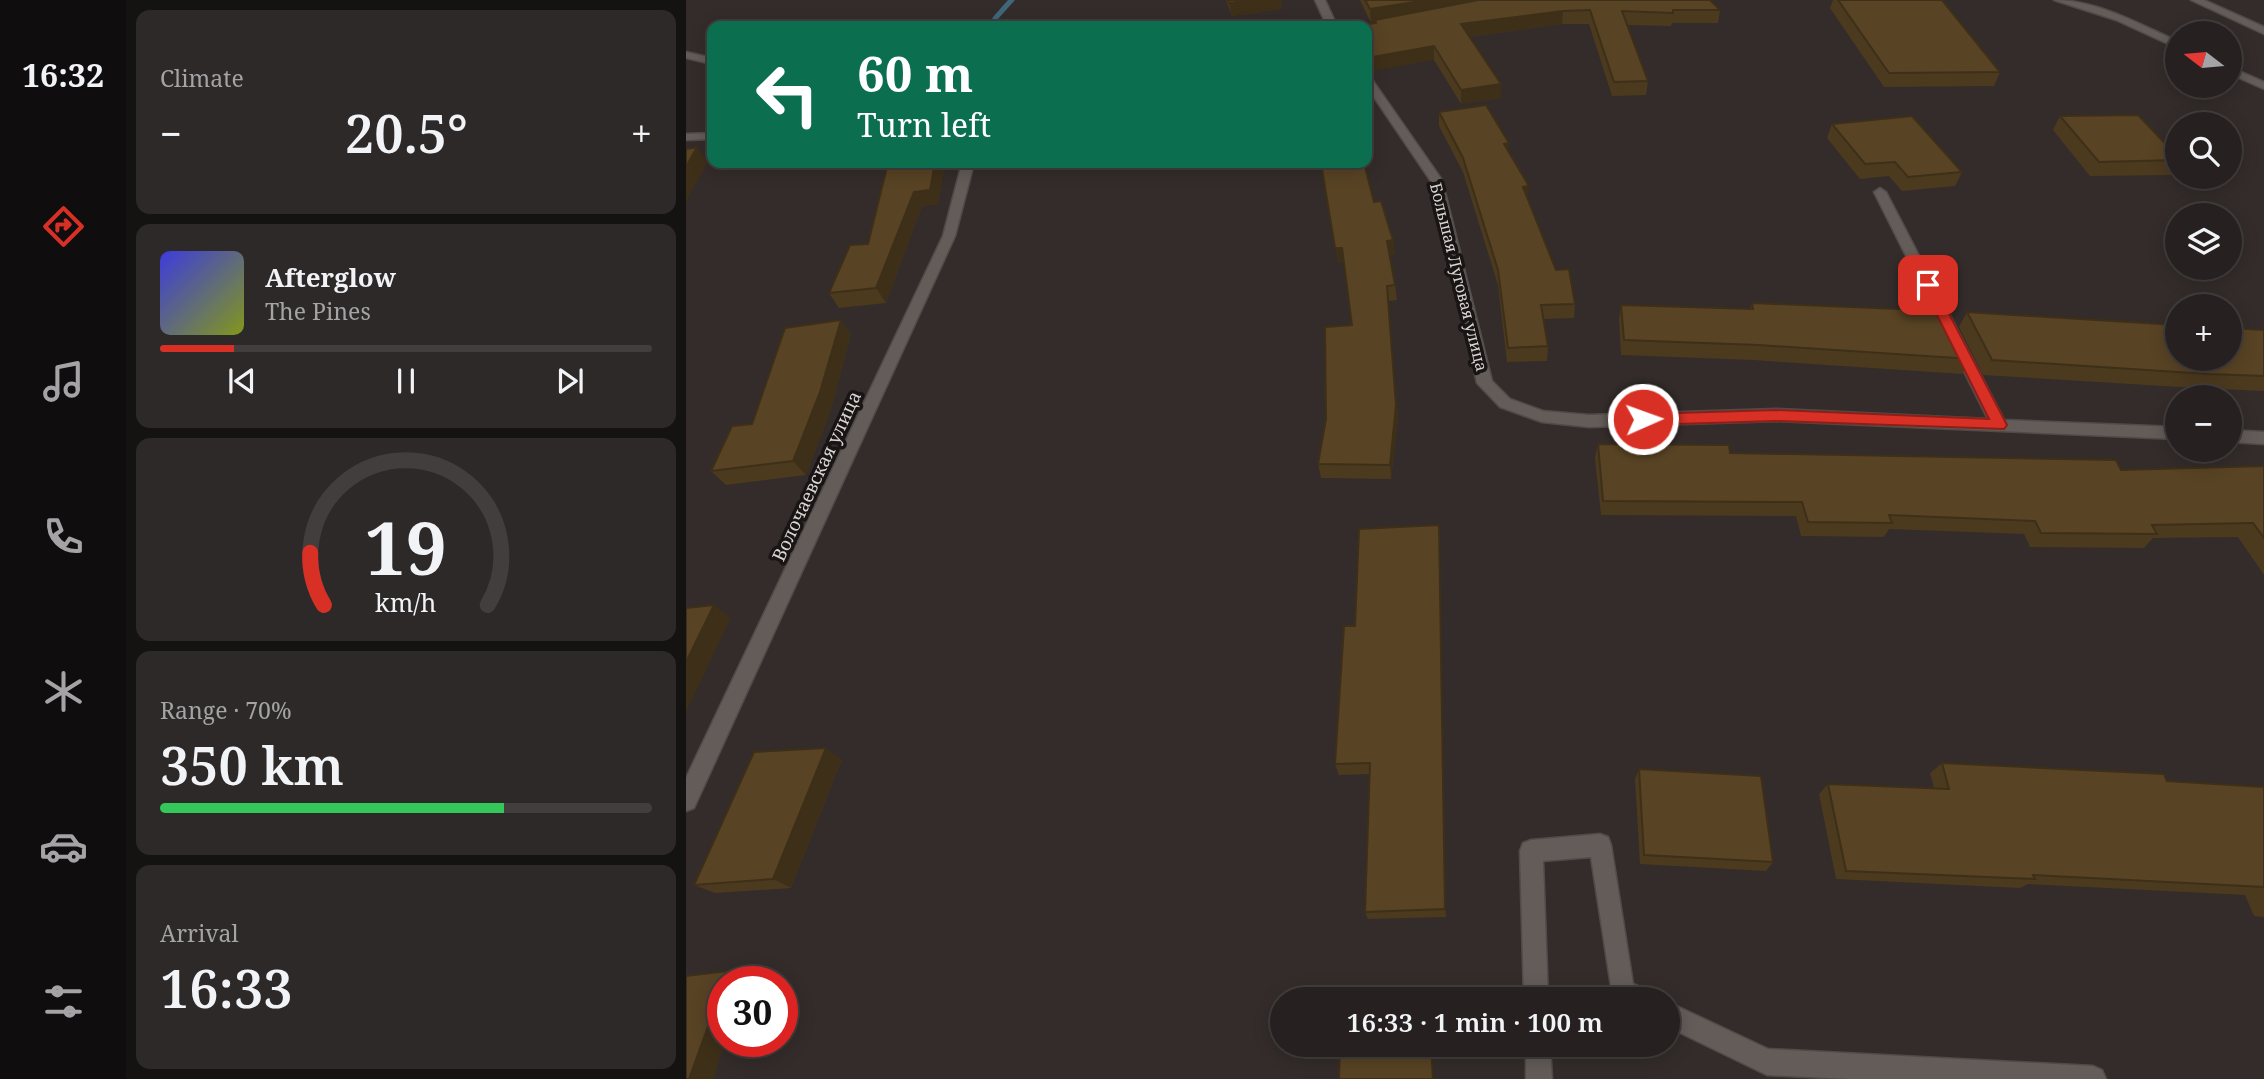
<!DOCTYPE html>
<html lang="en">
<head>
<meta charset="utf-8">
<style>
  :root { --surface:#262120; --page:#2e2929; --text:#f1f3f6; --muted:#a4a3a5; --line:#423e3e; --accent:#d93025 }
  body { margin:0; font-family:"Noto Serif",serif; background:var(--page); color:var(--text); height:100vh; display:flex; flex-direction:column; font-size:26px; white-space:nowrap }
  * { box-sizing:border-box; margin:0 }
  p { font-size:23px; color:var(--muted) }
  .icon { flex:none; width:38px; height:38px; fill:none; stroke:currentColor; stroke-width:2; stroke-linecap:round; stroke-linejoin:round }
  .map { position:relative; flex:1; overflow:hidden }
  .panel { display:flex; flex-direction:column; gap:10px; padding:10px; background:#151212; width:560px }
  .panel>* { flex:none }
  .guide { position:absolute; left:21px; top:21px; width:665px; height:147px; border-radius:14px; box-shadow:0 4px 18px #0003,0 0 0 2px var(--line); background:#0b6e4f; color:#fff; overflow:hidden }
  .needle { width:46px; rotate:286deg }
  .buttons { position:absolute; left:1479px; top:21px; display:grid; gap:14px }
  .buttons a { display:grid; place-items:center; width:77px; height:77px; border-radius:50%; background:var(--surface); box-shadow:0 4px 18px #0003,0 0 0 2px var(--line); font-size:35px }
  .speed { position:absolute; left:21px; top:966px; display:flex; gap:14px; font-size:35px; font-weight:700; text-align:center }
  .speed>* { display:grid; place-content:center; width:91px; height:91px; border-radius:50%; background:var(--surface); box-shadow:0 4px 18px #0003,0 0 0 2px var(--line); line-height:1 }
  .speed .limit { border:10px solid #d22; background:#fff; color:#111 }
  .pin { position:absolute; display:grid; place-items:center; width:60px; height:60px; color:#fff; margin:-30px; border-radius:14px; box-shadow:0 4px 10px #0006 }
  .me { position:absolute; width:77px; margin:-38px; rotate:88deg; stroke-linejoin:round; filter:drop-shadow(0 0 5px #0008) }
  .turn { display:flex; align-items:center; gap:24px; height:147px; padding:0 35px; font-size:32px }
  .turn .icon { width:91px; height:91px; stroke-width:2.5 }
  .turn b { display:block; font-size:49px; line-height:60px }
  .big { font-size:52px; font-weight:600; line-height:1.1 }
  .panel .tile { flex:1; display:flex; flex-direction:column; justify-content:center; gap:10px; min-width:0; padding:0 24px; border-radius:14px; background:var(--page) }
  .panel .dial { align-items:center; gap:0 }
  .dial svg { height:182px; overflow:visible; fill:none; stroke:var(--line); stroke-width:7; stroke-linecap:round; text-anchor:middle }
  .dial text { fill:var(--text); stroke:none }
  .song { display:flex; align-items:center; gap:21px }
  .cover { width:84px; height:84px; border-radius:10px; background:linear-gradient(135deg,hsl(240 70% 55%),hsl(70 70% 35%)) }
  .played { height:7px; border-radius:4px; background:linear-gradient(90deg,var(--accent) 15%,var(--line) 15%) }
  .keys { display:flex; justify-content:space-around; direction:ltr }
  .heat { display:flex; justify-content:space-between; align-items:center; font-size:38px; direction:ltr }
  .charge { height:10px; border-radius:5px; background:linear-gradient(90deg,#34c759 70%,var(--line) 0) }
  .trip { position:absolute; left:584px; top:987px; width:410px; height:70px; border-radius:35px; background:var(--surface); box-shadow:0 4px 18px #0003,0 0 0 2px var(--line); font-weight:600; line-height:70px; text-align:center }
  main { display:flex; flex:1; min-height:0 }
  .menu { display:flex; flex-direction:column; width:126px; justify-content:space-around; align-items:center; background:#0f0d0d; color:var(--muted) }
  .menu .icon { width:49px; height:49px }
  .menu .current { color:var(--accent) }
  .menu b { font-size:32px; color:var(--text) }
  .map>svg:first-child { display:block }
  .lines { fill:none; stroke-linecap:round; stroke-linejoin:round }
  .stream { fill:#3f667a; fill-rule:evenodd }
  .minor-casing { stroke:#504b48; stroke-width:3 }
  .minor { fill:#635c59; fill-rule:evenodd }
  .wall { fill:#4c3a1f }
  .shaded-wall { fill:#3e2f19 }
  .building { fill:#584324; stroke:#3e2f19; stroke-width:2 }
  .route { fill:#d93025; stroke:#8d1f18; stroke-width:2 }
  .labels { text-anchor:middle; dominant-baseline:central; stroke-width:7; stroke-linejoin:round; paint-order:stroke }
  .far-street-label { font-size:16px; fill:#d9d5d3; stroke:#181514 }
  .street-label { font-size:18px; fill:#d9d5d3; stroke:#181514 }
</style>
</head>
<body>
<main>
<nav class="menu">
<b>16:32</b>
<svg class="icon current" aria-label="directions" viewBox="0 0 24 24"><path d="M12 3l9 9-9 9-9-9zM9 14v-3h6M13 9l2 2-2 2"/></svg>
<svg class="icon" aria-label="music" viewBox="0 0 24 24"><path d="M9 18V5l10-2v13"/><circle cx="6" cy="18" r="3"/><circle cx="16" cy="16" r="3"/></svg>
<svg class="icon" aria-label="phone" viewBox="0 0 24 24"><path d="M5 4h4l2 5-3 2q2 4 5 5l2-3 5 2v4C11 20 4 13 5 4z"/></svg>
<svg class="icon" aria-label="climate" viewBox="0 0 24 24"><path d="M12 3v18M4 7l16 10M4 17L20 7"/></svg>
<svg class="icon" aria-label="car" viewBox="0 0 24 24"><path d="M5 17H2v-5l4-1 3-4h7l3 4 3 1v5h-3M9 17h6M6 11h13"/><circle cx="7" cy="17" r="2"/><circle cx="17" cy="17" r="2"/></svg>
<svg class="icon" aria-label="filters" viewBox="0 0 24 24"><path d="M4 7h16M4 17h16"/><circle cx="9" cy="7" r="2"/><circle cx="15" cy="17" r="2"/></svg>
</nav>
<section class="panel">
<div class="tile"><p>Climate</p>
<div class="heat"><a>−</a><b class="big">20.5°</b><a>+</a></div>
</div>
<div class="tile">
<div class="song"><i class="cover"></i><div><b>Afterglow</b><p>The Pines</p></div></div>
<div class="played"></div>
<div class="keys"><svg class="icon" aria-label="previous" viewBox="0 0 24 24"><path d="M18 5L8 12l10 7zM5 5v14"/></svg><svg class="icon" aria-label="pause" viewBox="0 0 24 24"><path d="M8 5v14M16 5v14"/></svg><svg class="icon" aria-label="next" viewBox="0 0 24 24"><path d="M6 5l10 7-10 7zM19 5v14"/></svg></div>
</div>
<div class="tile dial"><svg viewBox="0 0 100 80">
<path d="M14 69A42 42 0 1 1 86 69"/>
<path d="M14 69A42 42 0 0 1 8 46" stroke="#d93025"/>
<text x="50" y="56" font-size="32" font-weight="700">19</text>
<text x="50" y="72" font-size="11">km/h</text>
</svg></div>
<div class="tile"><p>Range · 70%</p><b class="big">350 km</b><div class="charge"></div></div>
<div class="tile"><p>Arrival</p><b class="big">16:33</b></div>
</section>
<div class="map">
<svg width="1578" height="1079" viewBox="0 0 1578 1079">
  <rect width="100%" height="100%" fill="#332c2a"/>
  <g class="lines">
    <path class="stream" d="M 322,0 L 329,0 L 312,19 L 309,26 L 303,26 L 307,17 Z"/>
    <defs>
      <g id="minor">
        <path d="M 629,0 L 639,0 L 651,26 L 641,26 Z"/>
        <path d="M 1368,0 C 1411,0 1453,24 1491,41 L 1491,48 L 1430,20 Z"/>
        <path d="M 1505,0 L 1518,0 L 1578,27 L 1578,34 Z"/>
        <path d="M 0,52 L 26,58 L 26,64 L 0,58 Z"/>
        <path d="M 1544,67 L 1578,82 L 1578,89 L 1544,74 Z"/>
        <path d="M 681,77 L 685,78 L 756,180 L 806,381 L 824,399 L 857,411 L 903,415 L 1090,409 L 1302,419 L 1188,192 L 1194,188 L 1200,192 L 1318,420 L 1491,427 L 1491,439 L 1090,421 L 903,427 L 856,422 L 814,407 L 791,383 L 744,180 L 681,87 Z"/>
        <path d="M 26,133 L 26,139 L 0,140 L 0,134 Z"/>
        <path d="M 276,163 L 288,163 L 269,236 L 8,808 L 0,811 L 0,778 L 257,236 Z"/>
        <path d="M 1544,430 L 1578,432 L 1578,444 L 1544,442 Z"/>
        <path d="M 914,834 L 922,837 L 925,845 L 947,984 L 961,990 L 964,999 L 927,999 L 905,857 L 857,861 L 862,999 L 838,999 L 834,851 L 837,843 L 845,840 Z"/>
        <path d="M 982,1002 L 1082,1049 L 1407,1066 L 1416,1070 L 1420,1079 L 1163,1079 L 1081,1075 L 982,1027 Z"/>
        <path d="M 840,1045 L 864,1045 L 866,1079 L 840,1079 Z"/>
      </g>
    </defs>
    <use href="#minor" class="minor-casing"/>
    <use href="#minor" class="minor"/>
  </g>
  <g class="wall">
    <path d="M 540,0 L 595,0 L 596,9 L 546,16 Z"/>
    <path d="M 674,0 L 1024,0 L 1034,10 L 1032,23 L 986,23 L 985,26 L 941,25 L 962,81 L 960,95 L 926,96 L 903,24 L 876,24 L 783,37 L 815,84 L 815,98 L 775,104 L 748,60 L 689,22 L 685,23 Z"/>
    <path d="M 1147,0 L 1256,0 L 1314,72 L 1308,86 L 1198,87 L 1144,8 Z"/>
    <path d="M 753,112 L 822,152 L 870,270 L 889,304 L 888,318 L 857,319 L 862,346 L 861,361 L 821,362 L 812,285 L 777,172 L 753,126 Z"/>
    <path d="M 1374,116 L 1491,156 L 1491,166 L 1485,175 L 1404,176 L 1367,130 Z"/>
    <path d="M 1146,124 L 1276,172 L 1269,186 L 1216,191 L 1203,176 L 1174,179 L 1141,138 Z"/>
    <path d="M 202,163 L 256,163 L 258,168 L 252,204 L 236,206 L 200,303 L 153,308 L 143,293 L 182,244 Z"/>
    <path d="M 635,163 L 688,202 L 707,240 L 709,255 L 704,255 L 709,285 L 711,300 L 702,301 L 712,419 L 705,479 L 635,478 L 632,464 L 666,325 L 658,262 L 652,263 Z"/>
    <path d="M 1066,303 L 1285,359 L 1276,374 L 1067,360 L 935,355 L 933,319 L 935,305 L 1064,309 Z"/>
    <path d="M 1281,312 L 1578,330 L 1578,391 L 1510,388 L 1297,375 L 1273,327 Z"/>
    <path d="M 155,320 L 165,334 L 146,406 L 120,475 L 40,485 L 25,471 Z"/>
    <path d="M 912,444 L 1044,453 L 1435,470 L 1578,466 L 1578,575 L 1552,537 L 1467,538 L 1458,548 L 1344,547 L 1338,534 L 1203,529 L 1198,537 L 1115,536 L 1110,516 L 915,515 L 909,458 Z"/>
    <path d="M 753,525 L 760,917 L 682,919 L 679,912 L 684,774 L 653,775 L 649,764 L 669,626 Z"/>
    <path d="M 156,759 L 105,888 L 29,893 L 8,885 Z"/>
    <path d="M 1256,763 L 1481,781 L 1578,787 L 1578,917 L 1568,916 L 1559,895 L 1342,884 L 1334,888 L 1150,879 L 1133,794 L 1142,784 L 1248,788 L 1244,773 Z"/>
    <path d="M 953,769 L 1087,862 L 1080,871 L 954,864 L 949,779 Z"/>
  </g>
  <g class="shaded-wall">
    <path d="M 565,0 L 595,0 L 596,9 L 546,16 L 543,3 Z"/>
    <path d="M 741,0 L 820,0 L 689,20 L 689,22 L 685,23 L 684,9 Z"/>
    <path d="M 877,11 L 876,24 L 775,38 L 775,24 Z"/>
    <path d="M 748,46 L 748,60 L 681,72 L 681,58 Z"/>
    <path d="M 815,84 L 815,98 L 775,104 L 775,90 Z"/>
    <path d="M 823,143 L 822,157 L 818,144 Z"/>
    <path d="M 11,147 L 22,162 L 0,201 L 0,167 Z"/>
    <path d="M 249,163 L 256,163 L 258,168 L 252,204 L 236,206 L 200,303 L 190,288 L 228,192 Z"/>
    <path d="M 843,186 L 842,201 L 837,187 Z"/>
    <path d="M 707,240 L 709,255 L 703,255 L 701,241 Z"/>
    <path d="M 649,248 L 656,248 L 658,262 L 652,263 Z"/>
    <path d="M 701,286 L 712,419 L 705,479 L 704,465 Z"/>
    <path d="M 155,320 L 165,334 L 146,406 L 120,475 L 107,461 Z"/>
    <path d="M 753,539 L 760,917 L 759,909 Z"/>
    <path d="M 28,605 L 45,618 L 0,712 L 0,662 Z"/>
    <path d="M 140,748 L 156,759 L 105,888 L 87,879 Z"/>
    <path d="M 42,971 L 62,977 L 61,982 L 38,982 Z"/>
    <path d="M 37,985 L 37,1041 L 40,1041 L 27,1079 L 3,1079 Z"/>
    <path d="M 745,1045 L 746,1045 L 748,1079 L 747,1079 Z"/>
  </g>
  <g class="building">
    <path d="M 542,0 L 565,0 L 543,3 Z"/>
    <path d="M 679,0 L 741,0 L 684,9 Z"/>
    <path d="M 792,0 L 1024,0 L 1034,10 L 987,10 L 987,13 L 936,11 L 962,81 L 928,82 L 904,10 L 877,11 L 775,24 L 815,84 L 775,90 L 748,46 L 681,58 L 681,26 L 670,26 L 690,23 L 689,20 Z"/>
    <path d="M 1152,0 L 1256,0 L 1314,72 L 1203,73 Z"/>
    <path d="M 800,105 L 823,143 L 818,144 L 843,186 L 837,187 L 870,270 L 883,269 L 889,304 L 855,305 L 862,346 L 822,348 L 812,270 L 777,158 L 753,112 Z"/>
    <path d="M 1452,115 L 1491,156 L 1491,160 L 1413,162 L 1374,116 Z"/>
    <path d="M 1226,116 L 1276,172 L 1222,177 L 1209,162 L 1179,164 L 1146,124 Z"/>
    <path d="M 11,147 L 0,167 L 0,149 Z"/>
    <path d="M 202,163 L 249,163 L 244,190 L 228,192 L 190,288 L 143,293 L 164,245 L 182,244 Z"/>
    <path d="M 635,163 L 678,163 L 688,202 L 695,201 L 707,240 L 701,241 L 709,285 L 701,286 L 710,405 L 704,465 L 632,464 L 640,419 L 639,327 L 666,325 L 656,248 L 649,248 Z"/>
    <path d="M 1066,303 L 1260,311 L 1285,359 L 1072,345 L 938,340 L 935,305 L 1067,309 Z"/>
    <path d="M 1281,312 L 1491,325 L 1491,359 L 1544,359 L 1544,328 L 1578,330 L 1578,376 L 1522,374 L 1306,360 Z"/>
    <path d="M 155,320 L 134,392 L 107,461 L 25,471 L 46,426 L 66,424 L 99,328 Z"/>
    <path d="M 912,444 L 1043,445 L 1044,453 L 1430,460 L 1435,470 L 1578,466 L 1578,538 L 1567,523 L 1466,525 L 1471,534 L 1355,533 L 1349,521 L 1203,515 L 1206,523 L 1122,522 L 1116,502 L 917,501 Z"/>
    <path d="M 753,525 L 759,909 L 679,912 L 684,763 L 649,764 L 658,626 L 669,626 L 673,529 Z"/>
    <path d="M 28,605 L 0,662 L 0,608 Z"/>
    <path d="M 140,748 L 87,879 L 8,885 L 68,752 Z"/>
    <path d="M 1256,763 L 1478,774 L 1481,781 L 1578,787 L 1578,887 L 1347,875 L 1349,879 L 1160,871 L 1142,784 L 1263,789 Z"/>
    <path d="M 953,769 L 1075,776 L 1087,862 L 958,855 Z"/>
    <path d="M 42,971 L 38,982 L 37,982 L 37,985 L 3,1079 L 0,1079 L 0,976 Z"/>
    <path d="M 654,1045 L 745,1045 L 747,1079 L 653,1079 Z"/>
  </g>
  <path class="route" d="M 1237,283 L 1248,285 L 1321,425 L 1318,429 L 1090,421 L 957,425 L 950,419 L 957,414 L 1090,410 L 1303,419 L 1236,285 Z"/>
  <g class="labels">
    <g class="far-street-label">
      <text transform="translate(773 277) rotate(76)">Большая Луговая улица</text>
    </g>
    <g class="street-label">
      <text transform="translate(130 476) rotate(-65)">Волочаевская улица</text>
    </g>
  </g>
</svg>
<div class="buttons">
<a><svg class="needle" viewBox="-14 -14 28 28"><path d="M0-13l5 13h-10z" fill="#e53935"/><path d="M0 13l5-13h-10z" fill="#a4a3a5"/></svg></a>
<a><svg class="icon" aria-label="search" viewBox="0 0 24 24"><circle cx="10" cy="10" r="6"/><path d="M15 15l6 6"/></svg></a>
<a><svg class="icon" aria-label="layers" viewBox="0 0 24 24"><path d="M12 4l9 5-9 5-9-5zM3 14l9 5 9-5"/></svg></a>
<a>+</a>
<a>−</a>
</div>
<div class="speed"><div class="limit">30</div></div>
<div class="pin" style="left:1242px;top:285px;background:#d93025"><svg class="icon" aria-label="arrive" viewBox="0 0 24 24"><path d="M6 21V4h12l-3 4 3 4H6"/></svg></div>
<svg class="me" style="left:957px;top:419px" viewBox="-20 -20 40 40"><circle r="17" fill="#d93025" stroke="#fff" stroke-width="3"/><path d="M0-11L8 9 0 5-8 9z" fill="#fff"/></svg>
<div class="trip">16:33 · 1 min · 100 m</div>
<div class="guide">
<div class="turn"><svg class="icon" aria-label="left" viewBox="0 0 24 24"><path d="M17 20v-9H6M10 6l-5 5 5 5"/></svg><div><b>60 m</b>Turn left</div></div>
</div>
</div>
</main>
</body>
</html>
